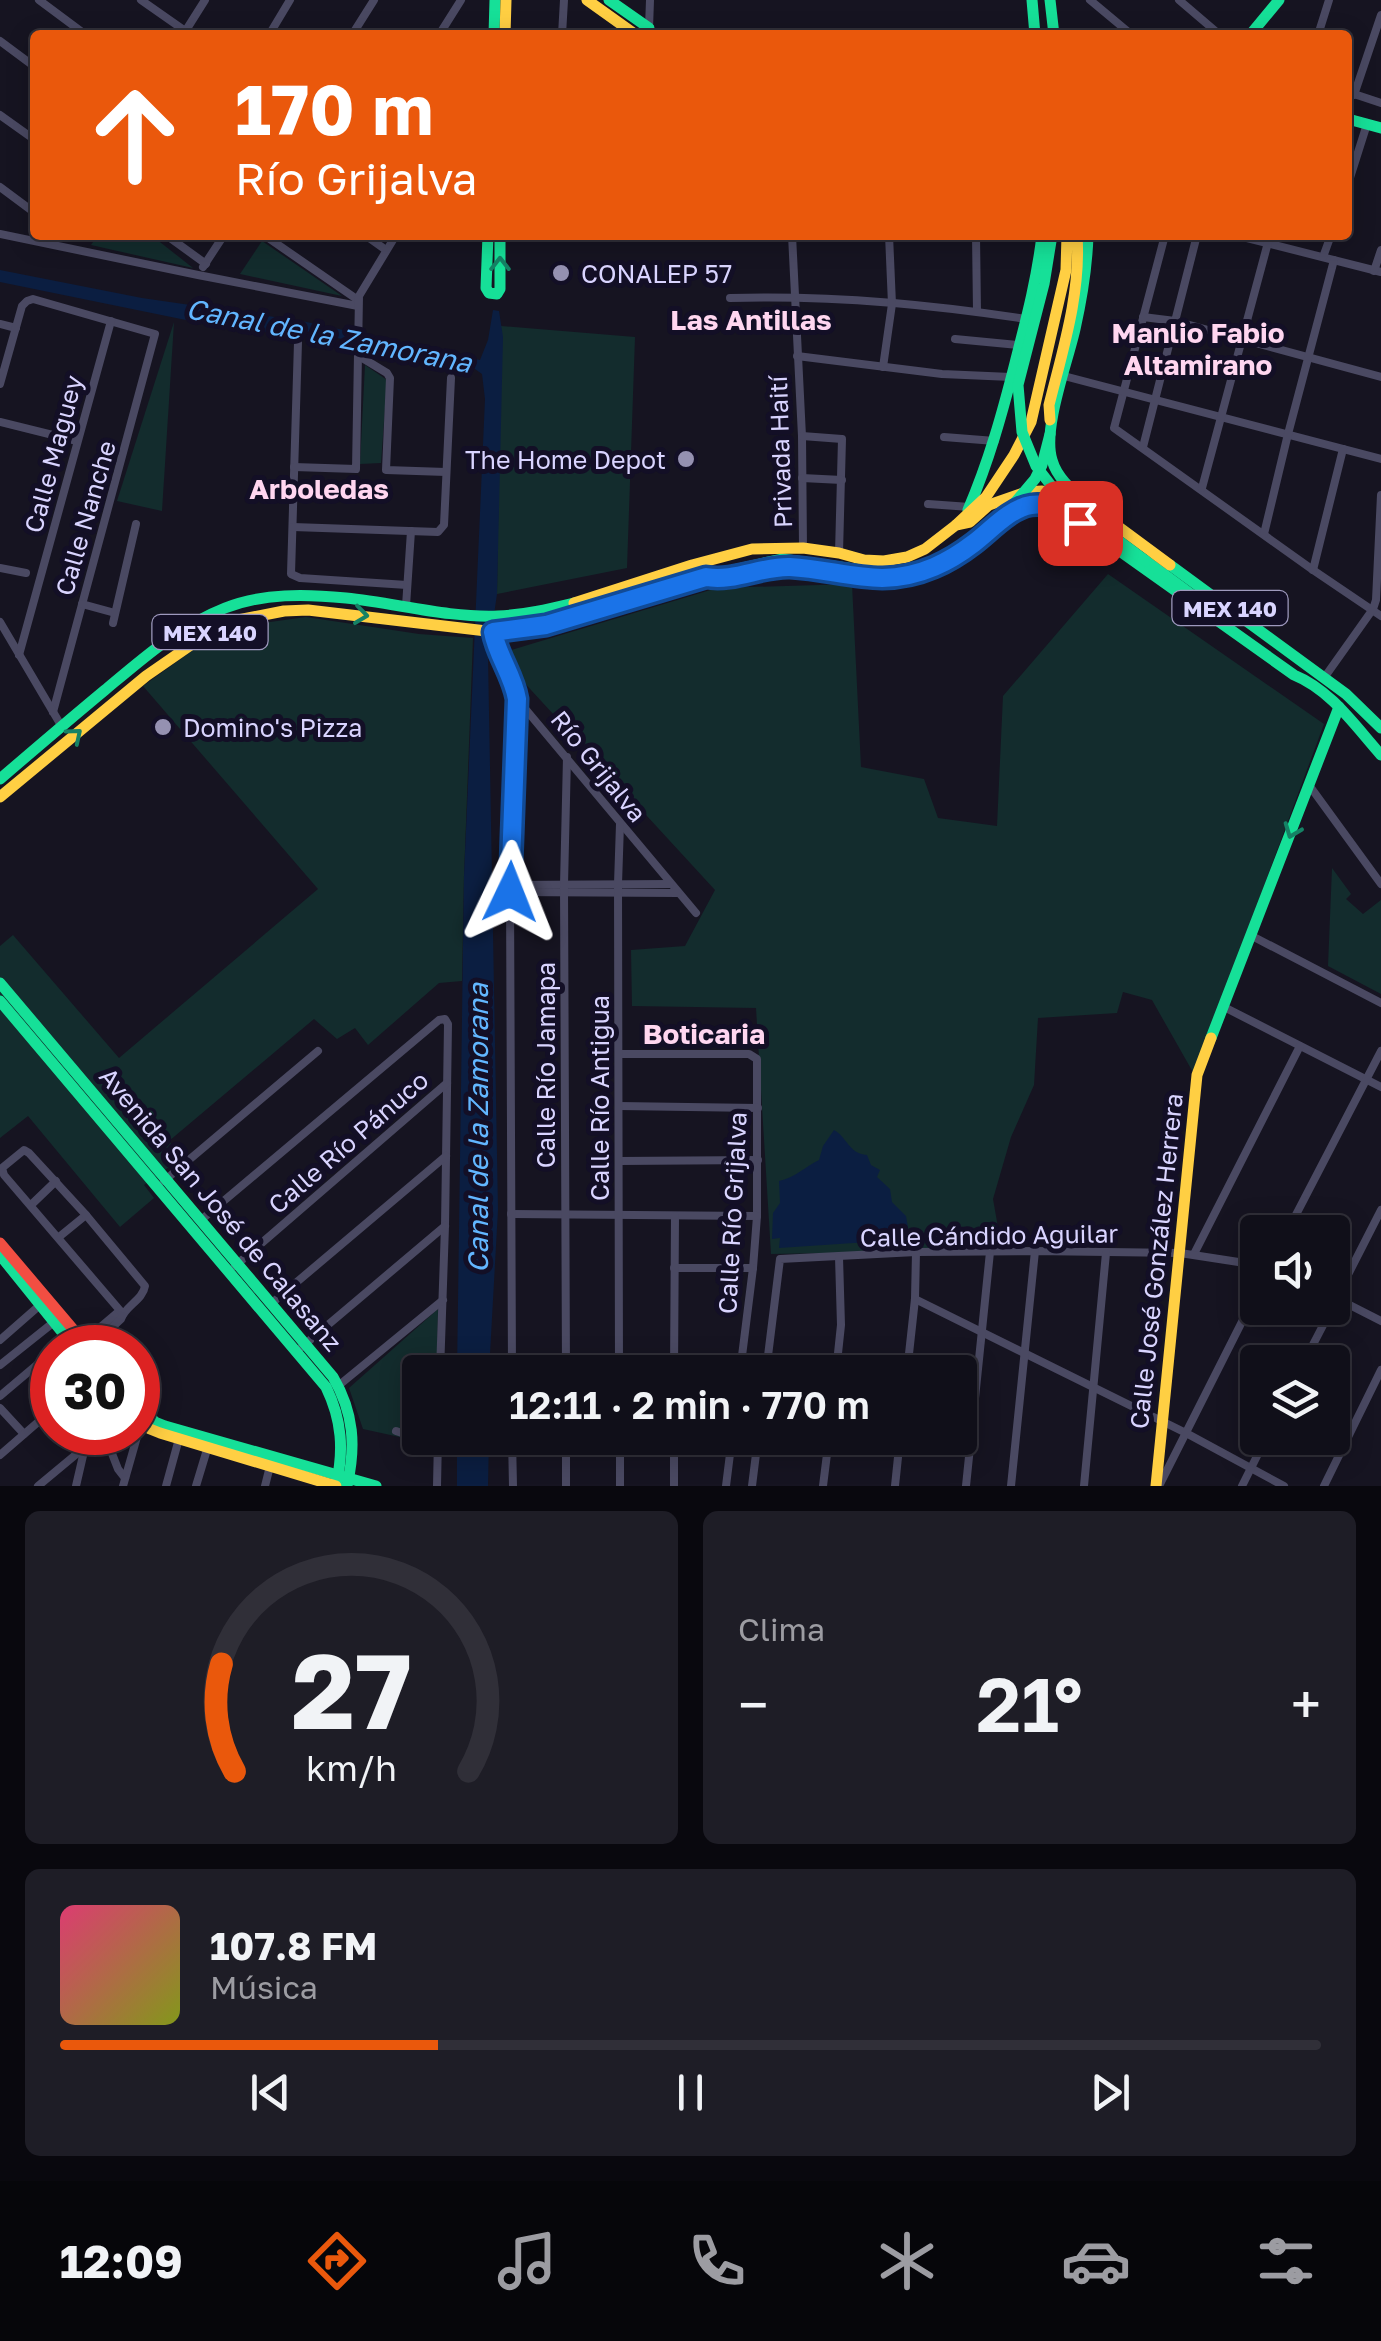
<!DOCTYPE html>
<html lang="es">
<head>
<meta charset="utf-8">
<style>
  :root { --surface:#100f19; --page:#1e1d26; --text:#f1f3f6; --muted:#9c9ca2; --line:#302f38; --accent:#ea580c }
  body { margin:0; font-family:"Golos Text",sans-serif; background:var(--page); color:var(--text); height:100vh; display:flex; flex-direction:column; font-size:38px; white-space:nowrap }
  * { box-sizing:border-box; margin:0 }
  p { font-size:32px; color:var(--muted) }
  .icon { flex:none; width:55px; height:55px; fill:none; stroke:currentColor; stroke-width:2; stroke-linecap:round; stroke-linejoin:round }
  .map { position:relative; height:1486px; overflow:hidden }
  .sheet { display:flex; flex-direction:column; gap:25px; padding:25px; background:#09080e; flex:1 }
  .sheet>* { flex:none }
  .hud { position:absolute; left:30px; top:30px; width:1322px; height:210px; border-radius:10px; box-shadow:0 5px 25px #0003,0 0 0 2px var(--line); background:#ea580c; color:#fff; overflow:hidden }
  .tools { position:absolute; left:1240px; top:1215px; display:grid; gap:20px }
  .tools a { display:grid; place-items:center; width:110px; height:110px; border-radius:10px; background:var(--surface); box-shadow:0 5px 25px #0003,0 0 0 2px var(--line); font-size:50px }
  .speed { position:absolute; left:30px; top:1325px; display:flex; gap:20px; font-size:50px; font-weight:700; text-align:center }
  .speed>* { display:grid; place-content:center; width:130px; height:130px; border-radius:50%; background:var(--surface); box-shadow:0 5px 25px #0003,0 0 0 2px var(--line); line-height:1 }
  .speed .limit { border:15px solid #d22; background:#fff; color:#111 }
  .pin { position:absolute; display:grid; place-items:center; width:85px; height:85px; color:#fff; margin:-42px; border-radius:20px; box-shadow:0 5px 15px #0006 }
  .me { position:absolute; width:110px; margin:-55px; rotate:2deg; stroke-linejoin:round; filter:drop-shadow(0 0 8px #0008) }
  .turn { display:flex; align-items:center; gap:35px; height:210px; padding:0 40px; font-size:45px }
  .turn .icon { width:130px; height:130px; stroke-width:2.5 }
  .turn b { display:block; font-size:70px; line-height:85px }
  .big { font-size:75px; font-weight:600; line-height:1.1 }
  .sheet .widget { flex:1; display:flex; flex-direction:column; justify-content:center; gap:15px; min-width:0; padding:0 35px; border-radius:15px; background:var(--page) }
  .sheet .dial { align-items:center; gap:0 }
  .dial svg { height:260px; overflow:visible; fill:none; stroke:var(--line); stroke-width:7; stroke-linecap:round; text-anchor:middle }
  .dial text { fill:var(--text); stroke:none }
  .song { display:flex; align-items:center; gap:30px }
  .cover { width:120px; height:120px; border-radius:15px; background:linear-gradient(135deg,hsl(340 70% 55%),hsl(70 70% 35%)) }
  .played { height:10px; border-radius:5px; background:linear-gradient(90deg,var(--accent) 30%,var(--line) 30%) }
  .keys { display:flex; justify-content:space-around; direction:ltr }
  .heat { display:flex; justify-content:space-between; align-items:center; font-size:55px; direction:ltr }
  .sheet .tiles { flex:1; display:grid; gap:25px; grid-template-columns:1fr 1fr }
  .widget:last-child { grid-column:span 2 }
  .trip { position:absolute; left:402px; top:1355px; width:575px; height:100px; border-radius:10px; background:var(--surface); box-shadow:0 5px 25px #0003,0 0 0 2px var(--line); font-weight:600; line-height:100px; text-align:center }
  .menu { display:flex; height:160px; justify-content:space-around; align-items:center; background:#06060a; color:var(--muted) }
  .menu .icon { width:70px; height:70px }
  .menu .selected { color:var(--accent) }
  .menu b { font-size:45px; color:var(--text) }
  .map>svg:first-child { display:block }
  .green { fill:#132c2d }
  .water { fill:#0b1e41 }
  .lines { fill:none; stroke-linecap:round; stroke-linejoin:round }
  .street { stroke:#4a4962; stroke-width:8 }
  .fast { stroke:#16e098; stroke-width:11 }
  .slow { stroke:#ffcf43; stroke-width:11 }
  .jam { stroke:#f24e42; stroke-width:11 }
  .fast-bridge { stroke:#16e098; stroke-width:11 }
  .oneway { stroke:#158265 }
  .route-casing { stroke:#114b97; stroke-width:25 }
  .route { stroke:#1a73e8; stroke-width:18 }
  .poi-dot { fill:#9591b1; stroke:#130f26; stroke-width:4 }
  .labels { text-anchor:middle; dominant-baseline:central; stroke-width:10; stroke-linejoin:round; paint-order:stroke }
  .shield { fill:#130f26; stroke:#9e99be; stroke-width:2.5 }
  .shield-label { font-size:22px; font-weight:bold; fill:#d9d4ff }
  .poi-label { font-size:25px; fill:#d9d4ff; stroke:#130f26; text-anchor:start }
  .street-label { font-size:25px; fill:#d9d4ff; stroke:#130f26 }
  .neighbourhood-label { font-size:28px; font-weight:bold; fill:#ffd6f0; stroke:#130f26 }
  .water-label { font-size:28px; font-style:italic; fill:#62b6ff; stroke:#130f26 }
</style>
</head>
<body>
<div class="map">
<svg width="1381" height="1486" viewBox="0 0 1381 1486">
  <rect width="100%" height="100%" fill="#161421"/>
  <g class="green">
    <path d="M 98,235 L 151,235 L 193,268 L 91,245 Z"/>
    <path d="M 262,241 L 342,296 L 240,274 Z"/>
    <path d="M 174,322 L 162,511 L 117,501 Z"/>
    <path d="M 501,326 L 635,337 L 627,568 L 497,594 Z"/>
    <path d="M 365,365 L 387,380 L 381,463 L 360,464 Z"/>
    <path d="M 1108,574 L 1324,724 L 1194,1074 L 1152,1000 L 1123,992 L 1117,1013 L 1038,1018 L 1034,1085 L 1011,1137 L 993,1199 L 1002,1250 L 771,1254 L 756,1008 L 632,1006 L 631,950 L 685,946 L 715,890 L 498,654 L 717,588 L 852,584 L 861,767 L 924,779 L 938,818 L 997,826 L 1003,696 Z"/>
    <path d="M 306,617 L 419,634 L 473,638 L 464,876 L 462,981 L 439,983 L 368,1045 L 355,1028 L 337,1039 L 314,1019 L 169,1141 L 183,1157 L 144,1185 L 154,1198 L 120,1227 L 28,1116 L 0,1138 L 0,946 L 13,935 L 119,1058 L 318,889 L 143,686 L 203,643 L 249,625 Z"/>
    <path d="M 1332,868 L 1351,894 L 1346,899 L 1363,914 L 1381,900 L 1381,994 L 1328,966 Z"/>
    <path d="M 438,1309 L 437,1372 L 420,1372 L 420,1438 L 436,1438 L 436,1445 L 363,1429 L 349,1388 Z"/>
  </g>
  <g class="water">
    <path d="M 0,270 L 142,298 L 302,321 L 480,360 L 488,340 L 493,310 L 499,311 L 503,337 L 497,594 L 488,656 L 498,1210 L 489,1372 L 457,1372 L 464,876 L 485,399 L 482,374 L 468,364 L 302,331 L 256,332 L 225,328 L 0,282 Z"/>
    <path d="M 834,1130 C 848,1138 848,1153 867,1155 L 871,1165 L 880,1170 L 877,1177 L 890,1189 L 892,1202 L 906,1216 L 909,1233 L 899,1233 L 899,1240 L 779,1248 L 780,1238 L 772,1239 L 773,1213 L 780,1203 L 779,1181 C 794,1178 805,1167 819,1160 L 823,1146 Z"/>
    <path d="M 457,1438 L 489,1438 L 488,1486 L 457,1486 Z"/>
  </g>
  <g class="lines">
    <g class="street">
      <path d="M 39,0 L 86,35"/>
      <path d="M 141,0 L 191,35"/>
      <path d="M 1090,0 L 1132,35"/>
      <path d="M 1179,0 L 1220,35"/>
      <path d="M 649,28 L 650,0"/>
      <path d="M 183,35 L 205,0"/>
      <path d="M 269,35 L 290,0"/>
      <path d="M 352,35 L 374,0"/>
      <path d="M 439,35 L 461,0"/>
      <path d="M 562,35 L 564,0"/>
      <path d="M 707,35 L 707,32"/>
      <path d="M 1318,35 L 1329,0"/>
      <path d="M 0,41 L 35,67"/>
      <path d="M 1348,92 L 1381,103"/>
      <path d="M 1354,95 L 1381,15"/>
      <path d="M 0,115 L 35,140"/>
      <path d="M 1348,184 L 1367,124"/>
      <path d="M 0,187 L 35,213"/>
      <path d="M 0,234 L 198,275 L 358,306"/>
      <path d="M 166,235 L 206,264"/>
      <path d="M 264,235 L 358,300"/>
      <path d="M 365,235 L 386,250"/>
      <path d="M 792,235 L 802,436 L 803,548"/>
      <path d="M 976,235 L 977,311"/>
      <path d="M 1165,235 L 1114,428 L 1313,570 L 1381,616"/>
      <path d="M 1235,235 L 1381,272"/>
      <path d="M 1323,257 L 1331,235"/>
      <path d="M 203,267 L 224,235"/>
      <path d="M 1374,271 L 1381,250"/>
      <path d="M 730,298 C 829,295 929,304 1026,319"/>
      <path d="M 1143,317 L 1175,321 L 1381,377"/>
      <path d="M 0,324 L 16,328"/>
      <path d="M 955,339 L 1019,345"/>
      <path d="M 298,342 L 291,574 L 300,578 L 407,585"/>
      <path d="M 359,356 L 387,373 L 390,378 L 386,470 L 446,472"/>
      <path d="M 797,356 L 942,374 L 1011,377"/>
      <path d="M 883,367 L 892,304 L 889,235"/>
      <path d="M 1064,376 L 1381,459"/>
      <path d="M 0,384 L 22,306 L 27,301 L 33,299 L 155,334 L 53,712"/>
      <path d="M 0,422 L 77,441"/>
      <path d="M 802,436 L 842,439 L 839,553"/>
      <path d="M 944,437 L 995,441"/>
      <path d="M 1143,447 L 1197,235"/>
      <path d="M 294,467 L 356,469 L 359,296 L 396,235"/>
      <path d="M 802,478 L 842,480"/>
      <path d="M 1202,488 L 1270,235"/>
      <path d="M 928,504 L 970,507"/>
      <path d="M 293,527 L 438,532 L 444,525 L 451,378"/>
      <path d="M 1264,534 L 1288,434 L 1334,260"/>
      <path d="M 0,568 L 26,573"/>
      <path d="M 1313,570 L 1343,449"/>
      <path d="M 82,604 L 115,613"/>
      <path d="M 406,606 L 411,531"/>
      <path d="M 0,622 L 62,727"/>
      <path d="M 113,623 L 136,524"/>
      <path d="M 493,632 C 497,655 513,675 517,699 L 696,913"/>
      <path d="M 19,655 L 111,321"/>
      <path d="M 1324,678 L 1373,609 L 1376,600 L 1381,495"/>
      <path d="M 1309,785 L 1381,884"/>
      <path d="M 510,885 L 670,884"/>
      <path d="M 510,892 L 678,893"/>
      <path d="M 1252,936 L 1381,1003"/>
      <path d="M 1224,1007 L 1381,1087"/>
      <path d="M 620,1054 L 749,1054 L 757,1059 L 757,1216 L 753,1268 L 740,1372"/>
      <path d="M 619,1106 L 758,1108"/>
      <path d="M 619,1161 L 758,1160"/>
      <path d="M 164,1181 L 318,1051"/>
      <path d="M 31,1205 L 56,1181"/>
      <path d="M 511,1214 L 757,1216"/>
      <path d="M 201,1220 L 439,1020 L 445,1019 L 448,1024 L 445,1226 L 440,1372"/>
      <path d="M 1287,1232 L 1381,1051"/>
      <path d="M 59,1237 L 86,1215"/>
      <path d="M 1194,1254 L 1300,1046"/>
      <path d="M 235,1266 L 447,1083"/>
      <path d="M 674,1268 L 753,1268"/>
      <path d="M 1332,1296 L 1381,1321"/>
      <path d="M 915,1299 L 1186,1433 L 1284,1486"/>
      <path d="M 272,1303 L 446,1156"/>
      <path d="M 1332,1306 L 1381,1210"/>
      <path d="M 0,1340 L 40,1305"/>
      <path d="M 84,1341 L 117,1313 L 123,1314"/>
      <path d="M 90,1348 L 121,1319 C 125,1306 143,1300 145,1286 L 86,1215 L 29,1153 L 24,1150 L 2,1168 L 4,1175 L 123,1314"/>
      <path d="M 297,1351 L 445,1226"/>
      <path d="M 1304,1362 L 1332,1308"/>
      <path d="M 0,1365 L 54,1322"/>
      <path d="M 512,1372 L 510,892 L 517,699"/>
      <path d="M 566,1372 L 564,885 L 567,757"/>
      <path d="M 619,1372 L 618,884 L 620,824"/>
      <path d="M 674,1372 L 675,1216"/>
      <path d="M 766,1372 L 780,1259 L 916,1252 L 1035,1251 L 1180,1253 L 1258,1265"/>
      <path d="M 836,1372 L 841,1325 L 839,1257"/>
      <path d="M 907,1372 L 915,1299 L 916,1252"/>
      <path d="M 338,1386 L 443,1300"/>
      <path d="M 0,1396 L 52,1352"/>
      <path d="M 0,1408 L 24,1434"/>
      <path d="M 396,1431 L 437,1445"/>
      <path d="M 98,1437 L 111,1451 L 118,1469 L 125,1478"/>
      <path d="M 512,1438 L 513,1486"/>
      <path d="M 566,1438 L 566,1486"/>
      <path d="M 620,1438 L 620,1486"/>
      <path d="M 674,1438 L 674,1486"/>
      <path d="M 0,1455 L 52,1410"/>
      <path d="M 38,1486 L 103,1432"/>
      <path d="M 76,1486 L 85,1447"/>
      <path d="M 123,1486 L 141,1423"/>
      <path d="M 166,1486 L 180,1435"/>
      <path d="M 196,1486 L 209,1443"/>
      <path d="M 265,1486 L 270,1466"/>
      <path d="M 437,1486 L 438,1438"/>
      <path d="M 726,1486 L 732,1438"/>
      <path d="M 752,1486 L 758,1438"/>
      <path d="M 823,1486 L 829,1438"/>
      <path d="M 895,1486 L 900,1438"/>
      <path d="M 966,1486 L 990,1252"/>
      <path d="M 1011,1486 L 1035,1251"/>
      <path d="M 1084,1486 L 1106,1253"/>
      <path d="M 1159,1486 L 1258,1290"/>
      <path d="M 1242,1486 L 1266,1438"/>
      <path d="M 1324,1486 L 1381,1370"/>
    </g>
    <g class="fast">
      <path d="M 609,0 L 649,28 L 649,35"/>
      <path d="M 1032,0 L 1035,35"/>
      <path d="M 1050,0 L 1054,35"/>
      <path d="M 494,35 L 495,0"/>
      <path d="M 1250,35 L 1279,0"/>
      <path d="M 1348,119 L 1381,128"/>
      <path d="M 488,235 L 486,288 L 489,293 L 497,294 L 500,289 L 500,235"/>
      <path d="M 1086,502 C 1072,490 1057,478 1052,460 C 1042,429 1068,361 1075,329 C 1082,298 1087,267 1088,235"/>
      <path d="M 968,510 C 989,461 1002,414 1015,363 C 1026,320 1037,279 1042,235"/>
      <path d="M 1004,520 C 1023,506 1039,505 1062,510 L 1294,675 C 1331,690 1355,726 1381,755"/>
      <path d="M 1146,561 L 1211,609"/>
      <path d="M 1170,565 L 1346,694 L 1381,728"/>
      <path d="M 715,574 L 782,559 L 876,572 L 909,573"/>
      <path d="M 495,632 L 546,625 L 706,577 C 733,579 758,567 785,567 C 833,566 870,587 919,573"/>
      <path d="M 0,779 C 35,749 70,719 105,690 C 142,659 179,626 225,608 C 263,593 306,594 346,598 C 396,603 448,618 498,616 C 524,615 549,609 574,603"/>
      <path d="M 0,983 L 333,1377 C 354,1413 356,1446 347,1486"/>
      <path d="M 0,1001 L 326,1387 C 342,1420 344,1450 336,1486"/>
      <path d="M 1211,1038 L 1339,707"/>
      <path d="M 0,1255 L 75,1348"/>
      <path d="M 138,1404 L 155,1422 L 165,1426 L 376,1486"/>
    </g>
    <g class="slow">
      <path d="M 587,0 L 636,35"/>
      <path d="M 505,35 L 506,0"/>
      <path d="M 1050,420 L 1049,405 C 1063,349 1081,293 1077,235"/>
      <path d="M 956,525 L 986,497 L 1014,455 L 1031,422 L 1066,270 L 1067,235"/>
      <path d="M 574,603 L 692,565 L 752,549 L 803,548 L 839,553 L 864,560 L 884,561 L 907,557 L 925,549 L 956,525 L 970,522 L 989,505 L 1026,492 L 1042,491 L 1089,505 L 1170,565"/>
      <path d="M 0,797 L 146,676 L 211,631 L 238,620 L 284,611 L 308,610 L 495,632"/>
      <path d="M 138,1419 L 150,1429 L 160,1433 L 336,1486"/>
      <path d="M 1156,1486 L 1197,1075 L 1211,1038"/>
    </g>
    <path class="jam" d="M 0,1243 L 89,1348"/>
    <g class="fast-bridge">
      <path d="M 1052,235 L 1044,284 L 1018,385 L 1022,432 L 1036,466 L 1060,497 L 1146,561"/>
      <path d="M 910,573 L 947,558 L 1007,512 L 1035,479 L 1042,465 L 1050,434"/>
    </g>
  </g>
  <defs><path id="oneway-chevron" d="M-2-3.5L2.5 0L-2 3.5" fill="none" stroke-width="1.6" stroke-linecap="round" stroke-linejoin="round" transform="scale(2.5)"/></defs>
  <g class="oneway">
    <use href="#oneway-chevron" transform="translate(500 264) rotate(-90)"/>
    <use href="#oneway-chevron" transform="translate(361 615) rotate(7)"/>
    <use href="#oneway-chevron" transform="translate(75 735) rotate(-40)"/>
    <use href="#oneway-chevron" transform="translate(1292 831) rotate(111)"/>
  </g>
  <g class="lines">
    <defs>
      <path id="route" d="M 510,892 L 517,699 C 513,675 497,655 493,632 L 546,625 L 706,577 C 734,582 762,566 790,567 C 844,570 880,590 934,567 C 948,561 961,553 974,543 C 990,531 1010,508 1031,505 C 1050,502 1066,513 1080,523"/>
    </defs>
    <use href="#route" class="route-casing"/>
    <use href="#route" class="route"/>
  </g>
  <g class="poi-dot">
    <circle cx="561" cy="273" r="10"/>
    <circle cx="686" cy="459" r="10"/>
    <circle cx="163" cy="727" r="10"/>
  </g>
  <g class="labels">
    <g class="shield">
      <rect x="1172.5" y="591" width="115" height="34" rx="8"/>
      <rect x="152.5" y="615" width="115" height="34" rx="8"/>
    </g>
    <g class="shield-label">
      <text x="1230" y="608">MEX 140</text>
      <text x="210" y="632">MEX 140</text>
    </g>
    <g class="poi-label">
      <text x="581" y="273">CONALEP 57</text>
      <text x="666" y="459" text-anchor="end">The Home Depot</text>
      <text x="183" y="727">Domino's Pizza</text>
    </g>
    <g class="street-label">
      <text transform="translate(780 452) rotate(-92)">Privada Haití</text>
      <text transform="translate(53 454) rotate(-75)">Calle Maguey</text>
      <text transform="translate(85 518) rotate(-74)">Calle Nanche</text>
      <text transform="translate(599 766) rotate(51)">Río Grijalva</text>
      <text transform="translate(545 1065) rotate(-90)">Calle Río Jamapa</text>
      <text transform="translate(599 1098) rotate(-90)">Calle Río Antigua</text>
      <text transform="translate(348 1142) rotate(-41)">Calle Río Pánuco</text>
      <text transform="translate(221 1209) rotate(50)">Avenida San José de Calasanz</text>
      <text transform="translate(732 1213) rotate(-87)">Calle Río Grijalva</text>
      <text transform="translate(989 1235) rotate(-1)">Calle Cándido Aguilar</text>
      <text transform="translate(1156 1261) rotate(-84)">Calle José González Herrera</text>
    </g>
    <g class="neighbourhood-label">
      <text x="751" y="319">Las Antillas</text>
      <text x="1198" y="332">Manlio Fabio<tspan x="1198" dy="32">Altamirano</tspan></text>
      <text x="319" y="488">Arboledas</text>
      <text x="704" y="1033">Boticaria</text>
    </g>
    <g class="water-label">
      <text transform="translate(329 335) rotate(11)">Canal de la Zamorana</text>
      <text transform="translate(477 1128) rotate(-90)">Canal de la Zamorana</text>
    </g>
  </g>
</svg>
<div class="tools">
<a><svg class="icon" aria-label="sound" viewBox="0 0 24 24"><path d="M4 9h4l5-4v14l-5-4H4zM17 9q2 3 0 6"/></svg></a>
<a><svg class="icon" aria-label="layers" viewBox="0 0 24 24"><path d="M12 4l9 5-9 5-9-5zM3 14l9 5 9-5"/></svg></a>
</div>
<div class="speed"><div class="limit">30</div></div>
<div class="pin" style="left:1080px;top:523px;background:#d93025"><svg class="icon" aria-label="arrive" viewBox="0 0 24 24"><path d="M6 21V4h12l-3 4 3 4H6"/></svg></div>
<svg class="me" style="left:510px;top:892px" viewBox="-20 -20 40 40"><path d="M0-17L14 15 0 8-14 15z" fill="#1a73e8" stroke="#fff" stroke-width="4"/></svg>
<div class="trip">12:11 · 2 min · 770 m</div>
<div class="hud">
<div class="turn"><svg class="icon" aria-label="ahead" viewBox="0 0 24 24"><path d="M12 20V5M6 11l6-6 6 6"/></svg><div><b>170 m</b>Río Grijalva</div></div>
</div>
</div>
<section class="sheet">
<div class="tiles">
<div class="widget dial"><svg viewBox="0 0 100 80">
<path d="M14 69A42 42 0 1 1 86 69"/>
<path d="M14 69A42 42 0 0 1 10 36" stroke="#ea580c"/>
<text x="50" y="56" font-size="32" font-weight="700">27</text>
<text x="50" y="72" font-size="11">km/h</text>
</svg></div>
<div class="widget"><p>Clima</p>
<div class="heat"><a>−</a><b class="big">21°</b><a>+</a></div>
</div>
<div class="widget">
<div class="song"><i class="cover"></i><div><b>107.8 FM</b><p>Música</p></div></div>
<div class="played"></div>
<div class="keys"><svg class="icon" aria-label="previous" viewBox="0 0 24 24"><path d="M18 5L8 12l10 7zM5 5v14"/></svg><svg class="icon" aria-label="pause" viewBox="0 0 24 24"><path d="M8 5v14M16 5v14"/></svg><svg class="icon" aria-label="next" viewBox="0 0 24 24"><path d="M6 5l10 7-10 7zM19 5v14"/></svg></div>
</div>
</div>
</section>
<nav class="menu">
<b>12:09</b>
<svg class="icon selected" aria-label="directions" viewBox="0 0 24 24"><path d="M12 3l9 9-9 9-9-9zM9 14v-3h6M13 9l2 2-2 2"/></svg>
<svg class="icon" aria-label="music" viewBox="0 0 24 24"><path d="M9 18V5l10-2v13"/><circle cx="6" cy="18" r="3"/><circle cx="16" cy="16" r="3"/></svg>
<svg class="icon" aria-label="phone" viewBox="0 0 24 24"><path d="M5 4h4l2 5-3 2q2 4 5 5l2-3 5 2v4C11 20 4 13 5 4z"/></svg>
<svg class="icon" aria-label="climate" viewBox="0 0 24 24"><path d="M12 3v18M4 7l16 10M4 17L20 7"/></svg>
<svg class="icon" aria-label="car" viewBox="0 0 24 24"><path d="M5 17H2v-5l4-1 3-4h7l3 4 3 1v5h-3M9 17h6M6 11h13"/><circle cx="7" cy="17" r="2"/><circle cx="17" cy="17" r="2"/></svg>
<svg class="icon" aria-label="filters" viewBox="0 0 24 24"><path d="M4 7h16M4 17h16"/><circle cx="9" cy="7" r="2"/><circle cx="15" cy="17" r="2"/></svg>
</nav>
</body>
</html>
